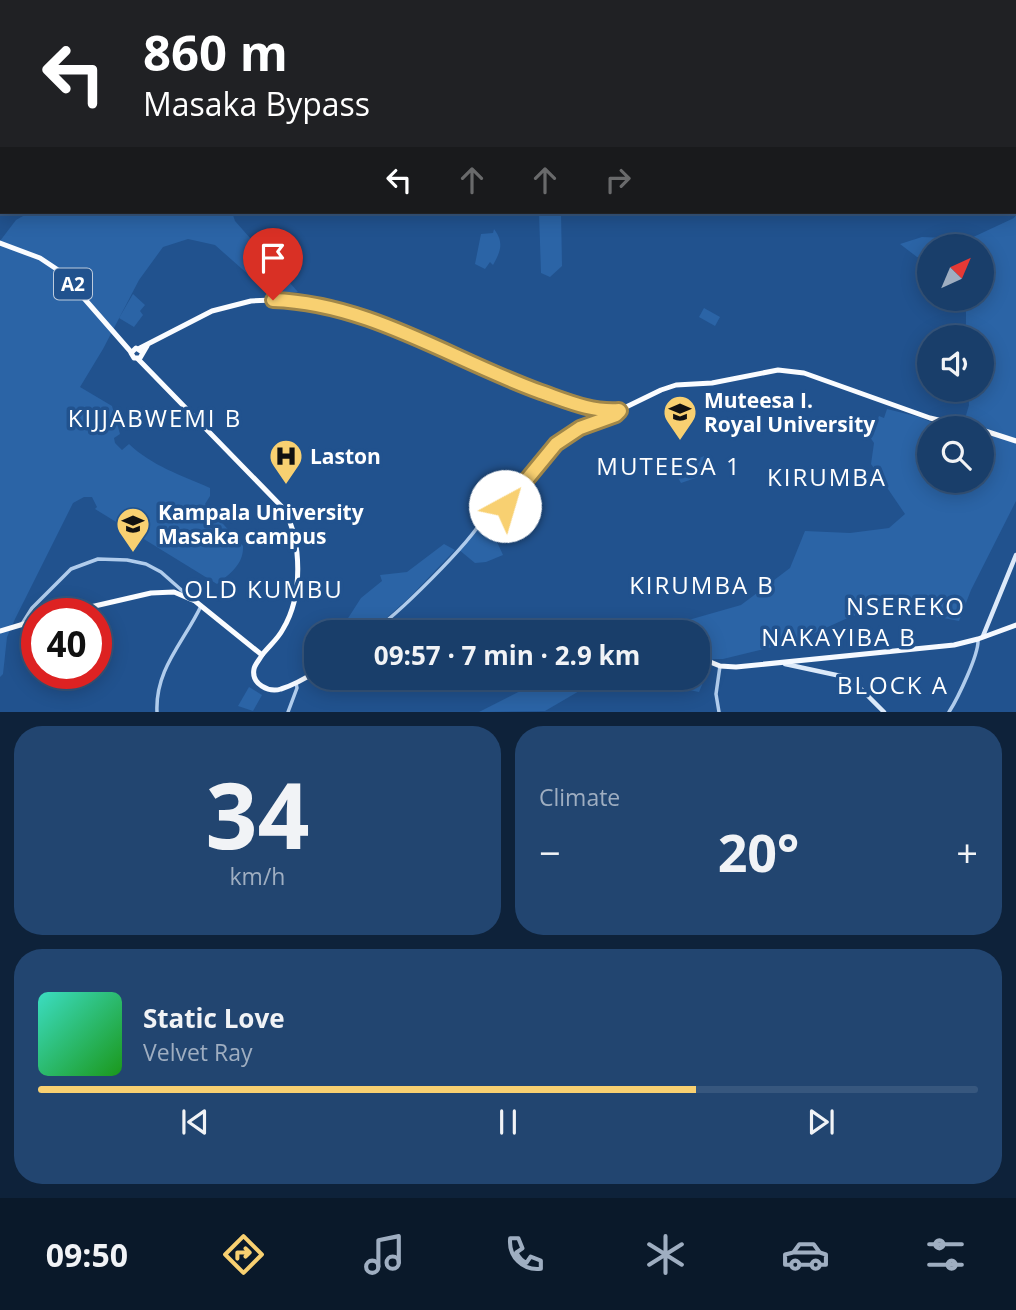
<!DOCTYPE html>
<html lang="en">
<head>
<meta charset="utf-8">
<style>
  :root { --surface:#193e6a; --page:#224570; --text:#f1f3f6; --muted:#9faec1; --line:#37577e; --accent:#f8d071 }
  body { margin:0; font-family:"Open Sans",sans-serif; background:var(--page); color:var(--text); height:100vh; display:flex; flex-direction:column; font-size:26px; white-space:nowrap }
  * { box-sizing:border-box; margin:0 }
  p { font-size:23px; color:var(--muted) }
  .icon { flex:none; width:38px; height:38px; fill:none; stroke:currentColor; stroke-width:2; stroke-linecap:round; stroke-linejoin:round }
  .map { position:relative; height:712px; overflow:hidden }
  .details { display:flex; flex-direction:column; gap:14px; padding:14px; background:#0e223a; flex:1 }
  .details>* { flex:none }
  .top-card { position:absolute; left:0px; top:0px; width:1017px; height:214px; box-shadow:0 4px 18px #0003,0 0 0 2px var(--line); background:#202124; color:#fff; overflow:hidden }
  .needle { width:46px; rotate:44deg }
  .controls { position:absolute; left:917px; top:234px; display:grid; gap:14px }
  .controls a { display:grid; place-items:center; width:77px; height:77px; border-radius:50%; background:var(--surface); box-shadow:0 4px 18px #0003,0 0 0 2px var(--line); font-size:35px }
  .speed { position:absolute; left:21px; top:598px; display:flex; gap:14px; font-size:35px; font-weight:700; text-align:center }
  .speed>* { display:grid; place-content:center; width:91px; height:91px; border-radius:50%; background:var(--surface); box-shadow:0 4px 18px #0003,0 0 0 2px var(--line); line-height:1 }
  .speed .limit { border:10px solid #d22; background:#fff; color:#111 }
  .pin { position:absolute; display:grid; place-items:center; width:60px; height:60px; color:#fff; margin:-72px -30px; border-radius:50% 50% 50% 0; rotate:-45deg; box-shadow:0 0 7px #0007 }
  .pin .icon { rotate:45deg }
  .me { position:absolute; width:77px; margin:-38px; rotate:39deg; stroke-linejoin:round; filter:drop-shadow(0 0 5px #0008) }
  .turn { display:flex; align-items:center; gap:24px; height:147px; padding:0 28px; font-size:32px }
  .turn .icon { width:91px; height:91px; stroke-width:2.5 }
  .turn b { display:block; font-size:49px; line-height:60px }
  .lanes { display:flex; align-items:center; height:66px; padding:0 28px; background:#0003; justify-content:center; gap:35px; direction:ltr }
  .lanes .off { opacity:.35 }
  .big { font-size:52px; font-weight:700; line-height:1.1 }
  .details .card { flex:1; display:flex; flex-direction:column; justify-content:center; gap:10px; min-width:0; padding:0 24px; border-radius:28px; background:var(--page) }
  .details .dial { align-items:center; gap:0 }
  .dial b { font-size:91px; line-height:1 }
  .song { display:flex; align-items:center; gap:21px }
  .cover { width:84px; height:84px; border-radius:10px; background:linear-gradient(135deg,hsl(170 70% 55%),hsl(120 70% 35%)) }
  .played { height:7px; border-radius:4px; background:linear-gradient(90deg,var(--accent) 70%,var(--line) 70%) }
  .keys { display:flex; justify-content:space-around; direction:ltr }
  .heat { display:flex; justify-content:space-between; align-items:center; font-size:38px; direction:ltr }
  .details .tiles { flex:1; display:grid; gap:14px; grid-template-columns:1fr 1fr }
  .card:last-child { grid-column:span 2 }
  .trip { position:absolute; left:304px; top:620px; width:406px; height:70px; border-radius:28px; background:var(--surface); box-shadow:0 4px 18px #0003,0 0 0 2px var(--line); font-weight:700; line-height:70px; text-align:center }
  .tabs { display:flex; height:112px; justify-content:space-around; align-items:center; background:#0a192a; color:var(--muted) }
  .tabs .icon { width:49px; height:49px }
  .tabs .active { color:var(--accent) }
  .tabs b { font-size:32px; color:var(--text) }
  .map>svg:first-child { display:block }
  .green { fill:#2b64a6 }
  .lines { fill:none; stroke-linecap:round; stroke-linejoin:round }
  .tertiary { stroke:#b0ccec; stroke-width:3.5 }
  .secondary { stroke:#dce9f9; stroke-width:4.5 }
  .primary { stroke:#f5f9ff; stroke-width:5 }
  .trunk { stroke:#fafcff; stroke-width:5 }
  .route-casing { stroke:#a18749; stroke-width:18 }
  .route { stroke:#f8d071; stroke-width:12 }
  .labels { text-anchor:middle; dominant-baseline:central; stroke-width:7; stroke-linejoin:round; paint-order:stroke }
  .shield { fill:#21528e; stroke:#bccbdd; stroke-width:2 }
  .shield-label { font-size:19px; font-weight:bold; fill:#fff }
  .poi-label { font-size:21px; font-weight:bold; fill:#fff; stroke:#21528e; text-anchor:start }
  .quarter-label { font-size:24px; letter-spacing:2px; fill:#fff; stroke:#21528e }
</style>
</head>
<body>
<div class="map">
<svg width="1016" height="712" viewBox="0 0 1016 712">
  <rect width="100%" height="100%" fill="#21528e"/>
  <g class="green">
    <path d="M 267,0 L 401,0 L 265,2 Z"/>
    <path d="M 30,212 L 232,212 L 235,221 L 298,292 L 268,292 L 215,245 L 188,239 L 163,247 L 139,280 L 103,349 L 80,387 L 112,406 L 120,434 L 114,438 L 115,443 L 122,450 L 129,444 C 152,466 181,475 210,488 L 210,496 L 205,504 L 243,546 C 244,564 230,574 217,584 L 95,509 L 97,507 L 92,497 L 84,497 L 73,503 L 15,619 L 7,637 L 3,674 L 0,677 L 0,241 L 16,220 Z"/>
    <path d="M 539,212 L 561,212 L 562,266 L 550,277 L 541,273 Z"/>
    <path d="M 1016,215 L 1016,501 L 971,590 L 959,621 L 892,608 L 852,616 L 797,641 L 723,659 L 713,659 L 699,692 L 684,689 L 665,679 L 620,681 L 581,690 L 545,711 L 479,712 L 548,677 L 698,677 L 698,632 L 664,632 L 664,627 L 741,605 L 790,568 L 805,531 L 850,533 L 889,528 L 905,514 L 871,464 L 874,443 L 870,437 L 879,416 L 884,418 L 887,409 L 919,417 L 943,427 L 929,429 L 929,481 L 982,481 L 982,429 L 962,429 L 969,405 L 968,390 L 982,390 L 982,338 L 966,338 L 966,299 L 982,299 L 982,247 L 929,247 L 929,260 L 917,257 L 900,244 L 922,237 L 969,239 L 1014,218 Z"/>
    <path d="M 494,229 C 504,242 501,251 493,265 L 490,262 L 485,269 L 475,264 L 481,234 L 493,233 Z"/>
    <path d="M 133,294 L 145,305 L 140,311 L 143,315 L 134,327 L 119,318 Z"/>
    <path d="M 704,308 L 720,317 L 715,326 L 699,317 Z"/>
    <path d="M 704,456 L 710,473 L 681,483 L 677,476 L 677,468 Z"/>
    <path d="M 487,520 L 503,555 L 486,562 L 475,563 L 458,549 L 481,522 Z"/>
    <path d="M 444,544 L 455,550 L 411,596 L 372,631 L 332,632 L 337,622 L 343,626 L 361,598 L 382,581 L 380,575 L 407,572 Z"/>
    <path d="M 249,687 L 262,695 L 253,711 L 238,706 Z"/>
  </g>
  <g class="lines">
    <g class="tertiary">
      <path d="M 487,513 C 519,506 532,465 556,444 C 574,429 594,422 616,415 L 620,411 L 619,409"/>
      <path d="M 487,513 L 490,516 L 487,520 L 483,516 Z"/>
      <path d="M 22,624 L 32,608 L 71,569 L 98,559 L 127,560 L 146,564 L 161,572 L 187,595"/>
      <path d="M 371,632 C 395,618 471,542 484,517"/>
      <path d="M 157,712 C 155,669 184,642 201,606"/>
      <path d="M 288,712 L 297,688 L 296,683"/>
      <path d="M 719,712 L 716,694 L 720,666"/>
      <path d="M 949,712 C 958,698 979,654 978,640"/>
    </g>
    <g class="secondary">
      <path d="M 983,636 L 1016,555"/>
      <path d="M 785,664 L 850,678 L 884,712"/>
    </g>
    <g class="primary">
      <path d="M 468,632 L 492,630 L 508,632"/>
      <path d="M 621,632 L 634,632"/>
      <path d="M 262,655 C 260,659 255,664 254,669 C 251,684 269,693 281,689 C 294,685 306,678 317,671"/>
      <path d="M 698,657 L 720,666 L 736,667 L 954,645 L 978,639 L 1016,625"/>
    </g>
    <g class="trunk">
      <path d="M 0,243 L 40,258 L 61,272 L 131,352"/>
      <path d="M 140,348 L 212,311 L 251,301 L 273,300 L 316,305 L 371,321 L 522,385 L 597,410 L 624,408 L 661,390 L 676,385 L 712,383 L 778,370 L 804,373 L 930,418 L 976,429"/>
      <path d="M 142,352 L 136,348 L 131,353 L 134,358 L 140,358 L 147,346"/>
      <path d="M 982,430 L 1016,441"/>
      <path d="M 60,614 L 151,593 L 174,592 L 195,601 L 262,655 C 269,646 278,639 283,629 C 303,596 302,542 284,509 L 138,359"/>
      <path d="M 0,631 L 37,620"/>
    </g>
  </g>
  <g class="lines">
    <defs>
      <path id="route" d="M 273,300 C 369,303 452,360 541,392 C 567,401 591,412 619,410 L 620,411 L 616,415 L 580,428 L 556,444 L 505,506"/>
    </defs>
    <use href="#route" class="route-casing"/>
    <use href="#route" class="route"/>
  </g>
  <defs>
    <symbol id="university-pin" viewBox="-11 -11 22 30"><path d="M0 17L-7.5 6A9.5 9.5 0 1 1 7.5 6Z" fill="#f8d071" stroke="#21528e"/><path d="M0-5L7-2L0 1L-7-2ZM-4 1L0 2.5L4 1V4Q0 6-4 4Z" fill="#111"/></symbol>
    <symbol id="hospital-pin" viewBox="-11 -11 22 30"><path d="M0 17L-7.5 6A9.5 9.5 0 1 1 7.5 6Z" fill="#f8d071" stroke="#21528e"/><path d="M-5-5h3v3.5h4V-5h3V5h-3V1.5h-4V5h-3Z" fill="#111"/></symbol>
  </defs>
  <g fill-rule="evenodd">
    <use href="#university-pin" x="661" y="393" width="38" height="52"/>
    <use href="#hospital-pin" x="267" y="437" width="38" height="52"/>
    <use href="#university-pin" x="114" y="505" width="38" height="52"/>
  </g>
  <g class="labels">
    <rect class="shield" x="54" y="268.5" width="38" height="31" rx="5"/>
    <g class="shield-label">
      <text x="73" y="284">A2</text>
    </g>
    <g class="poi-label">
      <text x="704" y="400">Muteesa I.<tspan x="704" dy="24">Royal University</tspan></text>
      <text x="310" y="456">Laston</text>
      <text x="158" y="512">Kampala University<tspan x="158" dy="24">Masaka campus</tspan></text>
    </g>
    <g class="quarter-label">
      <text x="155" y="417">KIJJABWEMI B</text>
      <text x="669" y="465">MUTEESA 1</text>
      <text x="827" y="476">KIRUMBA</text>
      <text x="702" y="584">KIRUMBA B</text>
      <text x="264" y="588">OLD KUMBU</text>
      <text x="906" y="605">NSEREKO</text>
      <text x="839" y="636">NAKAYIBA B</text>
      <text x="893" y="684">BLOCK A</text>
    </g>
  </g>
</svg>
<div class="controls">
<a><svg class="needle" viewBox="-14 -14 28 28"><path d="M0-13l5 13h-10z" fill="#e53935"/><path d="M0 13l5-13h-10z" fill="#9faec1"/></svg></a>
<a><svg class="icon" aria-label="sound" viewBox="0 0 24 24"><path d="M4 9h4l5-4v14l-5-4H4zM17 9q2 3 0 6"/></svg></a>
<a><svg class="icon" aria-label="search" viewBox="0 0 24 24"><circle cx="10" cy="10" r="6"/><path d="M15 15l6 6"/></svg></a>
</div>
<div class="speed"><div class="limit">40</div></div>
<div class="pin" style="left:273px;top:300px;background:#d93025"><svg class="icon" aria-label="arrive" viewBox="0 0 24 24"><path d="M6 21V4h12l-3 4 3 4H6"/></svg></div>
<svg class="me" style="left:505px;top:506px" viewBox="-20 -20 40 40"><circle r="19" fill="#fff"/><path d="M0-13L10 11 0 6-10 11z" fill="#f8d071"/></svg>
<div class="trip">09:57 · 7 min · 2.9 km</div>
<div class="top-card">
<div class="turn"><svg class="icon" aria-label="left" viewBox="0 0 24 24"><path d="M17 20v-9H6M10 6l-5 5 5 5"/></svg><div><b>860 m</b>Masaka Bypass</div></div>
<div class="lanes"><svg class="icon" aria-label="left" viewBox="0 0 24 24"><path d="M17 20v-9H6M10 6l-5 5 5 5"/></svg><svg class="icon off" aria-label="ahead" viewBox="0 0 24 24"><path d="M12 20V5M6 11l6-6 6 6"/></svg><svg class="icon off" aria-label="ahead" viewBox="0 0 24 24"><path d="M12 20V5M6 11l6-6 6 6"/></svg><svg class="icon off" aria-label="right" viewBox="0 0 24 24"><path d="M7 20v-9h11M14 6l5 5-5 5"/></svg></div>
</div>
</div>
<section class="details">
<div class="tiles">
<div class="card dial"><b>34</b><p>km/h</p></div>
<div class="card"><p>Climate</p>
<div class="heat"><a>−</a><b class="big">20°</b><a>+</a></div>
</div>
<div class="card">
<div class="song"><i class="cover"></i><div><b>Static Love</b><p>Velvet Ray</p></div></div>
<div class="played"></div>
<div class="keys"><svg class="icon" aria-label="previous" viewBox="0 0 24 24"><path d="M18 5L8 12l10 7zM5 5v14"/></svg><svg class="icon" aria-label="pause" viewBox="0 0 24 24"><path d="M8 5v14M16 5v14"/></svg><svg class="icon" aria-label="next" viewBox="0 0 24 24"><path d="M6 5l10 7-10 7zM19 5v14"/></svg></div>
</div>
</div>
</section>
<nav class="tabs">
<b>09:50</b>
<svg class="icon active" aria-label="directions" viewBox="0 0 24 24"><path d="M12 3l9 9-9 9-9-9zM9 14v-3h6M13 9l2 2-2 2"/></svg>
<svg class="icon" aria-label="music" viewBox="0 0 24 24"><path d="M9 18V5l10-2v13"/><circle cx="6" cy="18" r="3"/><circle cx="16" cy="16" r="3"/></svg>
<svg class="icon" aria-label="phone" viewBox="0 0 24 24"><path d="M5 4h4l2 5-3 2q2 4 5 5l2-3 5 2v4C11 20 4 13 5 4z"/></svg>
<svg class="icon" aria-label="climate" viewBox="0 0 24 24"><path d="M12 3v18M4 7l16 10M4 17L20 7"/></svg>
<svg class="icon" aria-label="car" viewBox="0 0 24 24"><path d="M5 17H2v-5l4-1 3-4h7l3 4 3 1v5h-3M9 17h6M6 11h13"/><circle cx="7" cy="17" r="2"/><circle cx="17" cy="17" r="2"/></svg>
<svg class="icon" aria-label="filters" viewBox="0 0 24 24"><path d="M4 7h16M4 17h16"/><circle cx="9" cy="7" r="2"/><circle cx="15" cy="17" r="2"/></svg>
</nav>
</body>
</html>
